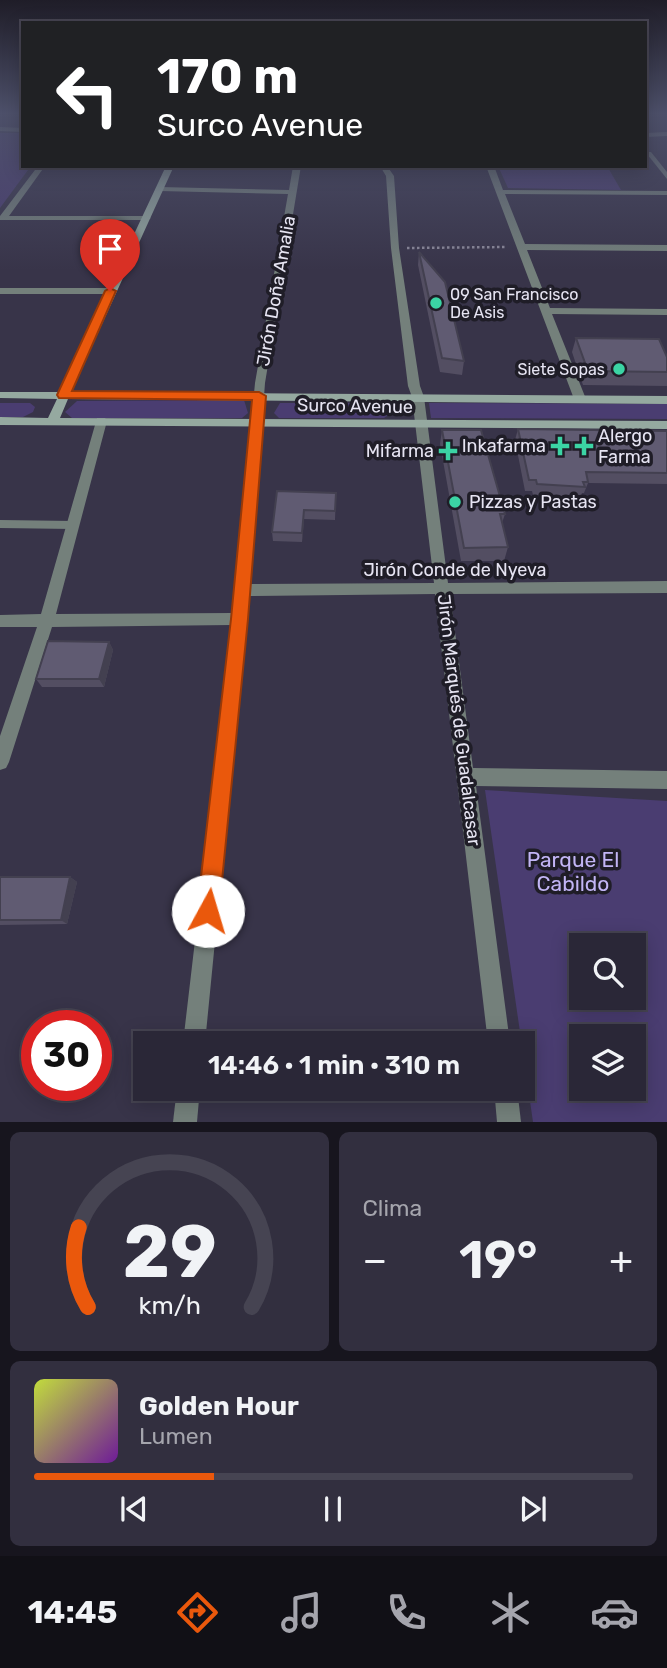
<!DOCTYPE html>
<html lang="es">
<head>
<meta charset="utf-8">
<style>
  :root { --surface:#2a2737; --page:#322f3f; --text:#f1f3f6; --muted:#a5a5ad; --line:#464452; --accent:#ea580c }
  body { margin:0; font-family:Rubik,sans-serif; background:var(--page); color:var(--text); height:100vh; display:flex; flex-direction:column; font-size:26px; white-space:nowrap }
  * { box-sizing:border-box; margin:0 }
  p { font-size:23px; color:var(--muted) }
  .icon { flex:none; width:38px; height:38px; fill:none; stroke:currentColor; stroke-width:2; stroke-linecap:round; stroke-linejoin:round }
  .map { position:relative; height:1122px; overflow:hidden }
  .sheet { display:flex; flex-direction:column; gap:10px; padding:10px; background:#17151e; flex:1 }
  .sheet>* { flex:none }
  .guide { position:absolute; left:21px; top:21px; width:626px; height:147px; border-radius:0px; box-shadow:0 4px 18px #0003,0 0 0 2px var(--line); background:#202124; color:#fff; overflow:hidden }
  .fabs { position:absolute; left:569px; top:933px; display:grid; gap:14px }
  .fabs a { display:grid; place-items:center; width:77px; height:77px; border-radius:0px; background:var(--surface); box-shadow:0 4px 18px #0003,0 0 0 2px var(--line); font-size:35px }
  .speed { position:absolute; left:21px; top:1010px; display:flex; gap:14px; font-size:35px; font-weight:700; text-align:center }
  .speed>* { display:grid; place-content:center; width:91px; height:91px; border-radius:50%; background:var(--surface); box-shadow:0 4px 18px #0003,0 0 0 2px var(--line); line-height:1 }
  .speed .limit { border:10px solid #d22; background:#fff; color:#111 }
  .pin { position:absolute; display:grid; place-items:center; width:60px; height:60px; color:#fff; margin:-72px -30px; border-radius:50% 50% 50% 0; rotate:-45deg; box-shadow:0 0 7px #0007 }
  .pin .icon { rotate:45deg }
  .me { position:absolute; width:77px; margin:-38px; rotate:6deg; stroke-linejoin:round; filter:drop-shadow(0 0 5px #0008) }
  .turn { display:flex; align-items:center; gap:24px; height:147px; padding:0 21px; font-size:32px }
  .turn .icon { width:91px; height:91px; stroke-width:2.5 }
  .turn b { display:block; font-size:49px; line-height:60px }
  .big { font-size:52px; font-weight:600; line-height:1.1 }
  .sheet .widget { flex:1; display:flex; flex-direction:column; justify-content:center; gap:10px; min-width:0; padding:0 24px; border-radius:10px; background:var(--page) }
  .sheet .dial { align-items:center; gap:0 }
  .dial svg { height:182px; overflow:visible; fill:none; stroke:var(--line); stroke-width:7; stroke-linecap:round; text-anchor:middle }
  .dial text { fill:var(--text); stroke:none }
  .song { display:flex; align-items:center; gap:21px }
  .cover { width:84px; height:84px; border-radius:10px; background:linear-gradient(135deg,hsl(70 70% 55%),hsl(280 70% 35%)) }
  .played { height:7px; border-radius:4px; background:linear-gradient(90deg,var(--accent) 30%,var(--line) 30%) }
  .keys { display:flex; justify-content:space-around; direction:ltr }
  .heat { display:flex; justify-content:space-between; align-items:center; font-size:38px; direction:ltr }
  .sheet .tiles { flex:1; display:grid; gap:10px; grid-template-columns:1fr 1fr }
  .widget:last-child { grid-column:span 2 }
  .trip { position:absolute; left:133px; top:1031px; width:402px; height:70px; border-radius:0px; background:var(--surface); box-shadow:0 4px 18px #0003,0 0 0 2px var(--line); font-weight:600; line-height:70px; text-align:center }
  .dock { display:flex; height:112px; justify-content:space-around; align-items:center; background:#111016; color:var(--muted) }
  .dock .icon { width:49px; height:49px }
  .dock .active { color:var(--accent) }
  .dock b { font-size:32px; color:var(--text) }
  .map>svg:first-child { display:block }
  .green { fill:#4a3d71; fill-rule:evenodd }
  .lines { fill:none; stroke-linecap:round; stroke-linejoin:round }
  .path { stroke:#8c899a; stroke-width:2.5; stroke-dasharray:2.5 2.5; stroke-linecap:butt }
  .lane { fill:#74807b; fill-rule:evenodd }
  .street { fill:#74807b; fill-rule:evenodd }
  .secondary { fill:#95a9a0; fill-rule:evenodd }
  .wall { fill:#534e62 }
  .shaded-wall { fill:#434050 }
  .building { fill:#605b72; stroke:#434050; stroke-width:2 }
  .route { fill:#ea580c; stroke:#983908; stroke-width:2 }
  .poi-dot { fill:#3bd4a4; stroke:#1f1d27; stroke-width:2.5 }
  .labels { text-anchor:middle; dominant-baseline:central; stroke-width:7; stroke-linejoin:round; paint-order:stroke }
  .far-poi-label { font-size:16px; fill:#e6e4f2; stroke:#1f1d27; text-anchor:start }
  .street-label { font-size:18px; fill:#e6e4f2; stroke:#1f1d27 }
  .poi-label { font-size:18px; fill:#e6e4f2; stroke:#1f1d27; text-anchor:start }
  .near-park-label { font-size:21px; fill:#c2b5f5; stroke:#1f1d27 }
</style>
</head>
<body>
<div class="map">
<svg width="667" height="1122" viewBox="0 0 667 1122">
  <rect width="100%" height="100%" fill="#383449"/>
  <g class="green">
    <path d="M 0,133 L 23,133 L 23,166 L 31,166 L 0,208 Z"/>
    <path d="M 498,166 L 607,166 L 621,190 L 508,188 Z"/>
    <path d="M 244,400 L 248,413 L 242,418 L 72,418 L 65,412 L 77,401 Z"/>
    <path d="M 0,403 L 30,403 L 35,407 L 33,412 L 23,417 L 0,417 Z"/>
    <path d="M 280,403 L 386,403 L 393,412 L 384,418 L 279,418 L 274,413 Z"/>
    <path d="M 429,403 L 667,404 L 667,419 L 431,418 Z"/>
    <path d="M 485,790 L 667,801 L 667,1122 L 533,1122 ZM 634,945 L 634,998 L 581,998 L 581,945 ZM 634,1036 L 634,1088 L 581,1088 L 581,1036 Z"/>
  </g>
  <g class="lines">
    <path class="path" d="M 407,248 L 507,247"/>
    <path class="lane" d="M 0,520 L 73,521 L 78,525 L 73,529 L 0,528 Z"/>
    <g class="street">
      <path d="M 0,127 L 23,128 L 23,132 L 0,131 Z"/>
      <path d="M 667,132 L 667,136 L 646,137 L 646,133 Z"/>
      <path d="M 647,152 L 651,152 L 667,172 L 667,179 L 647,154 Z"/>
      <path d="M 38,166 L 45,166 L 9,216 L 147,216 L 151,218 L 147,220 L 0,220 L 0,216 Z"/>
      <path d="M 293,166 L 301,166 L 265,383 L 250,584 L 434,583 L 412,397 L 408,386 L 391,248 L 386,176 L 380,166 L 387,166 L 394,176 L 399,248 L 420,386 L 424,397 L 448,583 L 667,581 L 667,593 L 450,594 L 473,768 L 667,771 L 667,789 L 476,786 L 510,1043 L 488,1043 L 435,594 L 249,596 L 205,1043 L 183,1043 L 232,625 L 52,627 L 9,762 L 6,768 L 0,770 L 0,736 L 37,627 L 0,627 L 0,615 L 41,614 L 97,418 L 105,418 L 107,421 L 56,614 L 233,613 L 255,383 L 288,194 L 160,191 L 156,189 L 160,187 L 289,190 Z"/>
      <path d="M 486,166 L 494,166 L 503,190 L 667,191 L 667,195 L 505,194 L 525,244 L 667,245 L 667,251 L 527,250 L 550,308 L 667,309 L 667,315 L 552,314 L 586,399 L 584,401 L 576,401 L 574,399 Z"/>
      <path d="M 0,288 L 110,288 L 115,291 L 110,294 L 0,294 Z"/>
      <path d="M 177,1088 L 200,1088 L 197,1122 L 173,1122 Z"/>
      <path d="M 494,1088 L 517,1088 L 521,1122 L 497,1122 Z"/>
    </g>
    <path class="secondary" d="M 166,166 L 174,166 L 71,392 L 667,396 L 667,404 L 68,399 L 60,418 L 667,421 L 667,429 L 0,425 L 0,417 L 48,418 L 57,399 L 0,398 L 0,392 L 60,392 Z"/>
  </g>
  <g class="wall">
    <path d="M 419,252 L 464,361 L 462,375 L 440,372 L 418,265 Z"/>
    <path d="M 576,338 L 667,357 L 667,386 L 583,385 L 572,352 Z"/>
    <path d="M 518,429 L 667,431 L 667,484 L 588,483 L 584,493 L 582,493 L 580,498 L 533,495 L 532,491 L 525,491 L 515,440 Z"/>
    <path d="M 442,430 L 505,514 L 502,523 L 508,547 L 504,561 L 461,561 L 440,444 Z"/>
    <path d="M 277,491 L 336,493 L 335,520 L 304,519 L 302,542 L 273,541 L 272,532 Z"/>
    <path d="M 109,642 L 113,650 L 104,687 L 42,687 L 36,679 Z"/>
    <path d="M 0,877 L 70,877 L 77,882 L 67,924 L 0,925 Z"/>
  </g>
  <g class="shaded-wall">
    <path d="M 304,510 L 304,519 L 302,542 L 302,533 Z"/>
    <path d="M 109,642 L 113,650 L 104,687 L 99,679 Z"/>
    <path d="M 70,877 L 77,882 L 67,924 L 61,920 Z"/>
  </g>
  <g class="building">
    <path d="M 419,252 L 445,282 L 464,361 L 442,358 Z"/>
    <path d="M 576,338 L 659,339 L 667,357 L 667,372 L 588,371 Z"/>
    <path d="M 518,429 L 667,431 L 667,473 L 586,472 L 588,482 L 583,482 L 585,487 L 537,484 L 536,480 L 529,480 Z"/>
    <path d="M 442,430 L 481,430 L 505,514 L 500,514 L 508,547 L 464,548 Z"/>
    <path d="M 277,491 L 336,493 L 335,511 L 304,510 L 302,533 L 272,532 Z"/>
    <path d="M 48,641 L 109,642 L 99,679 L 36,679 Z"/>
    <path d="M 0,877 L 70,877 L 61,920 L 0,920 Z"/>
  </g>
  <linearGradient id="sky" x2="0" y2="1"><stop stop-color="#1f1d28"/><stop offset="0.42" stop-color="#4d506a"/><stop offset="1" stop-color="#4d506a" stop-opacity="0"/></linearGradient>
  <rect width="667" height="270" fill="url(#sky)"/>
  <path class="route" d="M 110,288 L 116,291 L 72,391 L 259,392 L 266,396 L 248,619 L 219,911 L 216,919 L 208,922 L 200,919 L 197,911 L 231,619 L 252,400 L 59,398 L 57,395 L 105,291 Z"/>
  <g class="poi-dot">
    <circle cx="436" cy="303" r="7"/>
    <circle cx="619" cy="369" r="7"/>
    <path d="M556.5 435.5h7v7h7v7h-7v7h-7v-7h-7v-7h7z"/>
    <path d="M580.5 435.5h7v7h7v7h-7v7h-7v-7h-7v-7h7z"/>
    <path d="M444.5 440.5h7v7h7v7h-7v7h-7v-7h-7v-7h7z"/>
    <circle cx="455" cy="502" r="7"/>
  </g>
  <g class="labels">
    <g class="far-poi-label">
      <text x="450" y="294">09 San Francisco<tspan x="450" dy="18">De Asis</tspan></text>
      <text x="605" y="369" text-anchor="end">Siete Sopas</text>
    </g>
    <g class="street-label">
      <text transform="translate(276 291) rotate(-80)">Jirón Doña Amalia</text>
      <text transform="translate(355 406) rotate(1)">Surco Avenue</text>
      <text x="455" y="570">Jirón Conde de Nyeva</text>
      <text transform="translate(459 720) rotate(83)">Jirón Marqués de Guadalcasar</text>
    </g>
    <g class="poi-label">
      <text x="598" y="436">Alergo<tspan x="598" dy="21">Farma</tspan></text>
      <text x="546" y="446" text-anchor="end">Inkafarma</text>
      <text x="434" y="451" text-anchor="end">Mifarma</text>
      <text x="469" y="502">Pizzas y Pastas</text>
    </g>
    <g class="near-park-label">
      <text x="573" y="859">Parque El<tspan x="573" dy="24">Cabildo</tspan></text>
    </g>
  </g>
</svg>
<div class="fabs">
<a><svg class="icon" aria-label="search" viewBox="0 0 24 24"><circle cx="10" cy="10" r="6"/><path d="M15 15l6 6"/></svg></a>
<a><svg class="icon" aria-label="layers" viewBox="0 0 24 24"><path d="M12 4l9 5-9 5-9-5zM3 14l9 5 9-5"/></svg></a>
</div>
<div class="speed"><div class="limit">30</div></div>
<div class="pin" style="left:110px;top:291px;background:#d93025"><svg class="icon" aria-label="arrive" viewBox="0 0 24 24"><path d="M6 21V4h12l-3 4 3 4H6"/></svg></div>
<svg class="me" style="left:208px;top:911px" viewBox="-20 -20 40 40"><circle r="19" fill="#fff"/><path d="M0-13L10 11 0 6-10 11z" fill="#ea580c"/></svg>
<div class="trip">14:46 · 1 min · 310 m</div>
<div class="guide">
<div class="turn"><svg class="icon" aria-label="left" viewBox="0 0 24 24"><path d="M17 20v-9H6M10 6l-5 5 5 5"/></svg><div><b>170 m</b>Surco Avenue</div></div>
</div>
</div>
<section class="sheet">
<div class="tiles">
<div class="widget dial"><svg viewBox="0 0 100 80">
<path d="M14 69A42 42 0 1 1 86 69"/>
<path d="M14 69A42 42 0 0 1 10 34" stroke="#ea580c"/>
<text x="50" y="56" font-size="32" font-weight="700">29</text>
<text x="50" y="72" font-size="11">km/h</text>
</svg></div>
<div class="widget"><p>Clima</p>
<div class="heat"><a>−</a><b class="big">19°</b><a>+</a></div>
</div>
<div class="widget">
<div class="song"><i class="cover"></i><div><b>Golden Hour</b><p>Lumen</p></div></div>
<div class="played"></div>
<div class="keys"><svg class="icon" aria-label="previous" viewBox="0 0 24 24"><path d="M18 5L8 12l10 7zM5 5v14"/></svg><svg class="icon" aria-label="pause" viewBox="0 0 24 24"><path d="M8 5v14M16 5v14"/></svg><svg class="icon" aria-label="next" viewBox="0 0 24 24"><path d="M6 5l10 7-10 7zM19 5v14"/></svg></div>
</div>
</div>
</section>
<nav class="dock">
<b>14:45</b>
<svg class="icon active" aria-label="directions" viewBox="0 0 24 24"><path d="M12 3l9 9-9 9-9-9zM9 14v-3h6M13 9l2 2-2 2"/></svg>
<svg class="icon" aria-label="music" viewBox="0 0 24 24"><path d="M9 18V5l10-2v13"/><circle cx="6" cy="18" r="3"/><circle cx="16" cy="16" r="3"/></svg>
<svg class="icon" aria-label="phone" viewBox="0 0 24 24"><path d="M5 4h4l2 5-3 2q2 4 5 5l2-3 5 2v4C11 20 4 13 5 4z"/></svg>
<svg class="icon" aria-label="climate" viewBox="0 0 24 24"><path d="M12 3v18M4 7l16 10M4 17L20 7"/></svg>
<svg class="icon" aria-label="car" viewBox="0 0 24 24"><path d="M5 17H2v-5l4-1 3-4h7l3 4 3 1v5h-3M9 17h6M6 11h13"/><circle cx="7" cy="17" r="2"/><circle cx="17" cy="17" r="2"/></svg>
</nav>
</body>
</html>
